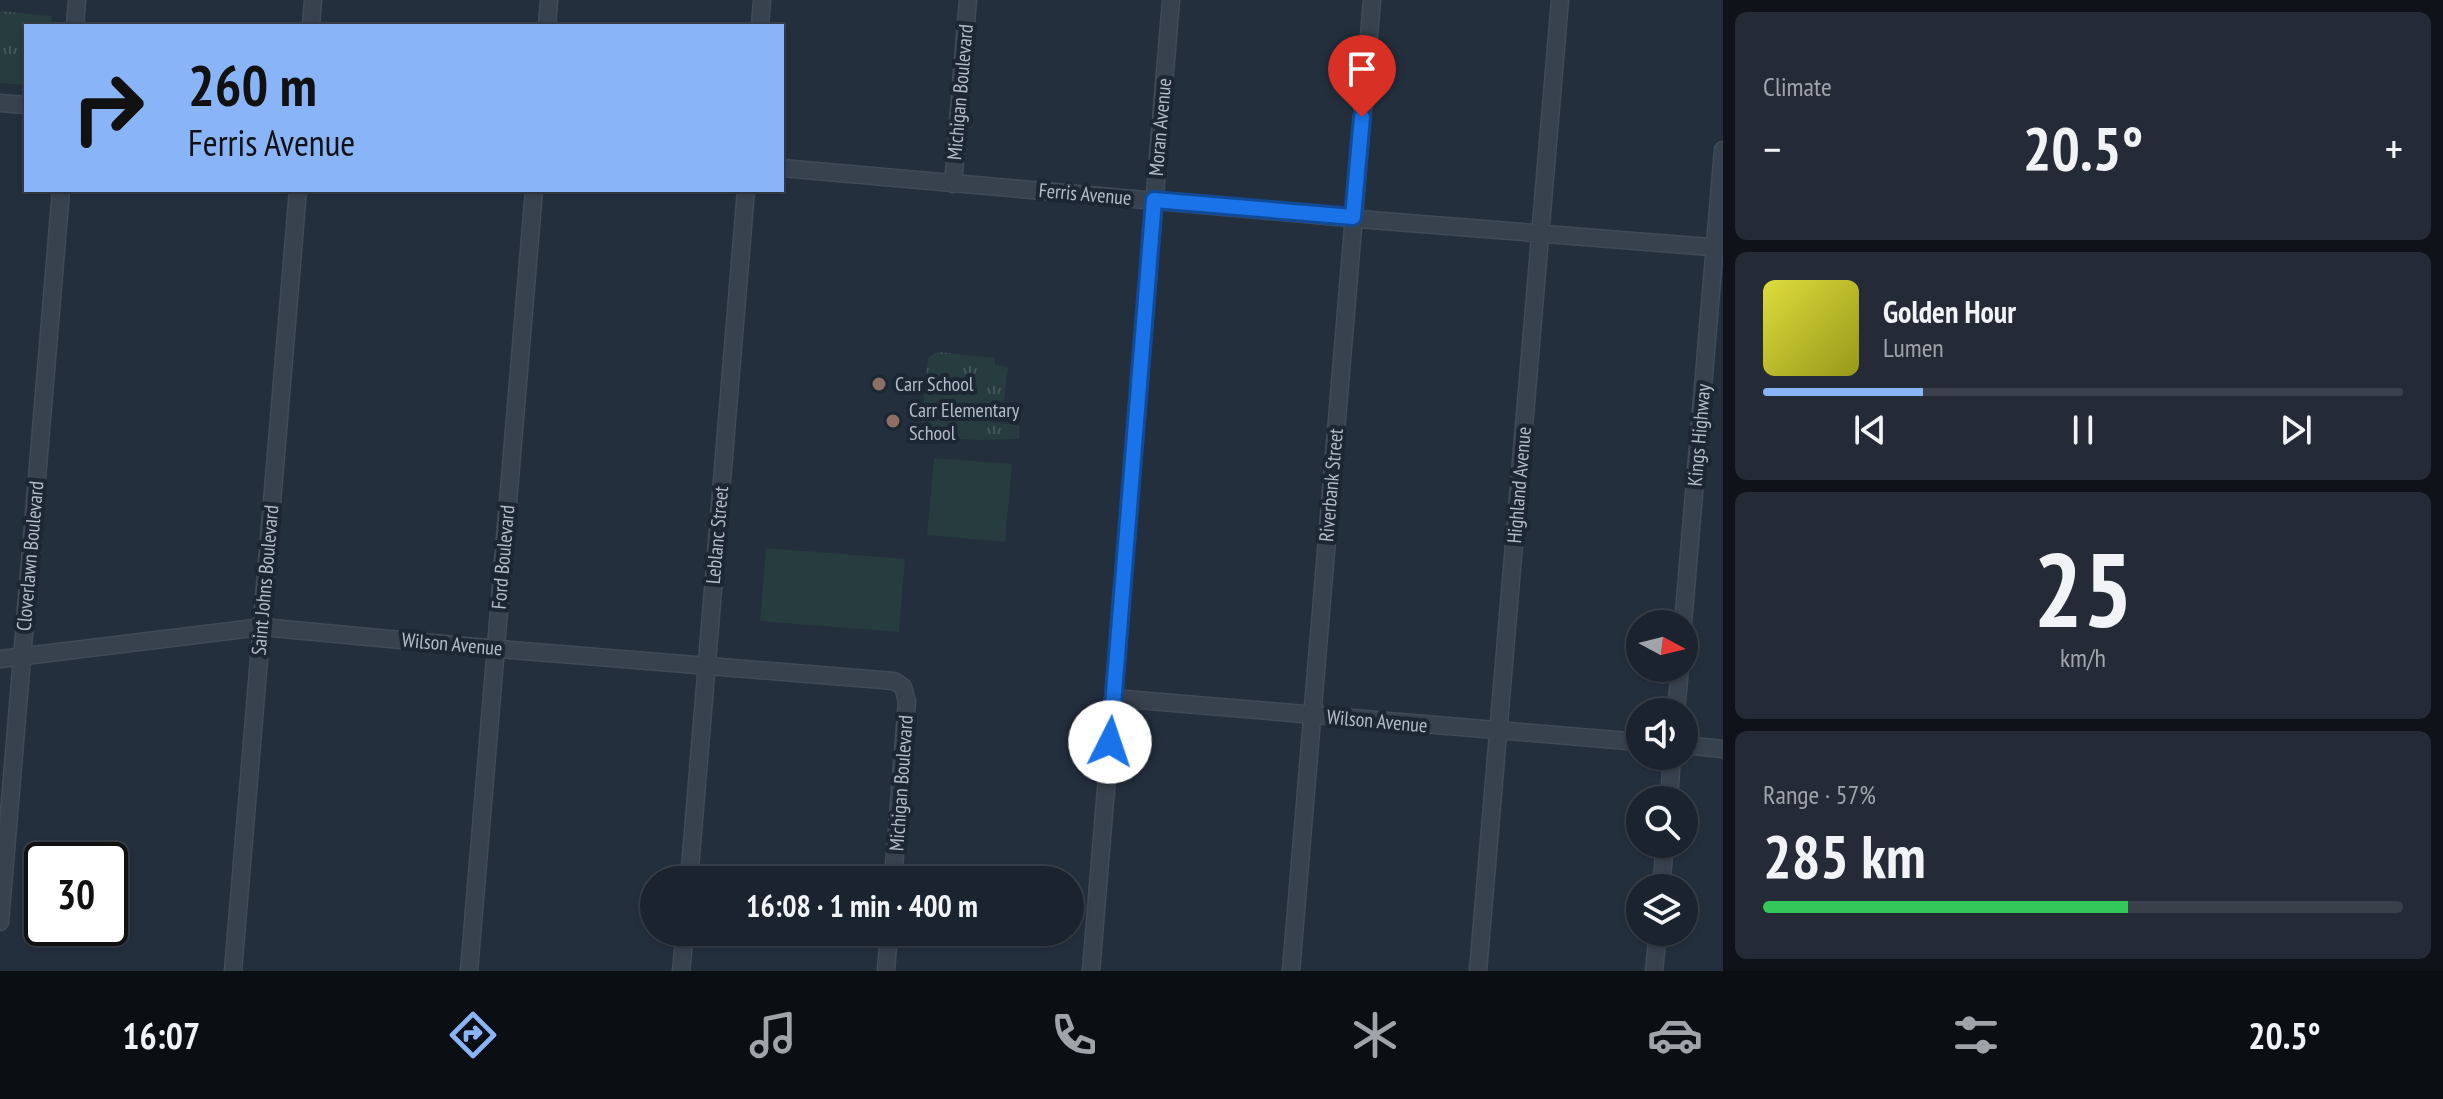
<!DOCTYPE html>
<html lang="en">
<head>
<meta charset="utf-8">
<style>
  :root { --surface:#1b232e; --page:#242b36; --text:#f1f3f6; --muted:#a0a4aa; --line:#39404a; --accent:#8ab4f8 }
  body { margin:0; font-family:"PT Sans Narrow",sans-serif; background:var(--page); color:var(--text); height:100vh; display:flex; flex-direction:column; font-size:30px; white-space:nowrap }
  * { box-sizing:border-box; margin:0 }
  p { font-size:26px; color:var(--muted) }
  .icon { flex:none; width:44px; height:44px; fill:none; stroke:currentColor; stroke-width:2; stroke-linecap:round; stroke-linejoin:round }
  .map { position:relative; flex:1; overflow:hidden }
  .details { display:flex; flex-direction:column; gap:12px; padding:12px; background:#0f1319; width:720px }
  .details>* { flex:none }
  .top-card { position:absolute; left:24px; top:24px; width:760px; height:168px; border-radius:0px; box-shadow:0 2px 6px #0004,0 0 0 2px var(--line); background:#8ab4f8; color:#111; overflow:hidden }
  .needle { width:52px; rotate:97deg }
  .fabs { position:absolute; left:1626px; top:610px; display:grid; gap:16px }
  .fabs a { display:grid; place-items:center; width:72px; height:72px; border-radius:50%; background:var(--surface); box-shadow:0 2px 6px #0004,0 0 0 2px var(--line); font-size:40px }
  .speed { position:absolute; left:24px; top:842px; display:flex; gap:16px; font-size:40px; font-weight:700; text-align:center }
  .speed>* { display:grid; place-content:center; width:104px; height:104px; border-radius:50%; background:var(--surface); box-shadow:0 2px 6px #0004,0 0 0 2px var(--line); line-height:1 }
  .speed .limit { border:4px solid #111; border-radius:12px; background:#fff; color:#111 }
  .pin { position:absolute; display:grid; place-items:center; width:68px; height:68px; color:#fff; margin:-82px -34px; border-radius:50% 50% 50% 0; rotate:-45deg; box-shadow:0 0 8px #0007 }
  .pin .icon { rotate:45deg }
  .me { position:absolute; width:88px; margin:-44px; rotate:4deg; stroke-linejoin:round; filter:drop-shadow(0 0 6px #0008) }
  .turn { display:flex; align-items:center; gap:28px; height:168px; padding:0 32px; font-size:36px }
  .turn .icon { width:104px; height:104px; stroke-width:2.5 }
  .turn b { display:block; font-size:56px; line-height:68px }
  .big { font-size:60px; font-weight:700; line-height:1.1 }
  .details .card { flex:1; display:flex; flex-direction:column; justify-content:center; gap:12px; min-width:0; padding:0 28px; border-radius:12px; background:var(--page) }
  .details .dial { align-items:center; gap:0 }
  .dial b { font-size:104px; line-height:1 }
  .song { display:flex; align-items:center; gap:24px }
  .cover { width:96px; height:96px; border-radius:12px; background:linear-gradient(135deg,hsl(60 70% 55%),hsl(60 70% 35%)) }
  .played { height:8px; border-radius:4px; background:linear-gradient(90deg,var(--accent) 25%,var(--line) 25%) }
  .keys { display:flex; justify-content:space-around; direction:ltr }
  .heat { display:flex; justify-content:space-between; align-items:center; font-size:44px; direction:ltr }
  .charge { height:12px; border-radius:6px; background:linear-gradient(90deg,#34c759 57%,var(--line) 0) }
  .trip { position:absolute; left:640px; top:866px; width:444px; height:80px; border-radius:40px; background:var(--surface); box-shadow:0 2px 6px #0004,0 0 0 2px var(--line); font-weight:700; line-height:80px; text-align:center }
  .tab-bar { display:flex; height:128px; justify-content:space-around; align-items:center; background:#0b0e12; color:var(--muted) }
  .tab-bar .icon { width:56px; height:56px }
  .tab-bar .on { color:var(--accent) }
  .tab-bar b { font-size:36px; color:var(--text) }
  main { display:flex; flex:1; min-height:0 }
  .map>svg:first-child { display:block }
  .grass { fill:#263c3f }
  .park { fill:url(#park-tufts) }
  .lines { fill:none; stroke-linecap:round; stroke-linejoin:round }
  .minor-casing { stroke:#414a57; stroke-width:19 }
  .minor { stroke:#38414e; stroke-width:16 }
  .route-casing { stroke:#114b97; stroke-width:20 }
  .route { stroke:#1a73e8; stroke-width:14 }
  .education-dot { fill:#8d6e63; stroke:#1d2633; stroke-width:3 }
  .labels { text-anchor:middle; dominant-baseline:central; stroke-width:8; stroke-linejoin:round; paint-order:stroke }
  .street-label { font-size:20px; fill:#b4bcc9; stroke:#1d2633 }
  .poi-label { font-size:20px; fill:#b4bcc9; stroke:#1d2633; text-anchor:start }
</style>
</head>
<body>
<main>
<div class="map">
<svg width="1723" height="971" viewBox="0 0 1723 971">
  <defs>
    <pattern id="park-tufts" width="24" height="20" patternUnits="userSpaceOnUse" patternTransform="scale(2)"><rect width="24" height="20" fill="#263c3f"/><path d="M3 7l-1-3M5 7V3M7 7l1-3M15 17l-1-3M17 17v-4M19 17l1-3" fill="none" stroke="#435659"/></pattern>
  </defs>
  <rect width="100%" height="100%" fill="#242f3e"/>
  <g class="grass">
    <path d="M 934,458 L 1012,464 L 1005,542 L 927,535 Z"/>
    <path d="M 766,548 L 905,559 L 899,632 L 760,621 Z"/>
  </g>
  <g class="park">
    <path d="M 0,11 L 52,16 L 51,26 L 26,26 L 26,85 L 0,83 Z"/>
    <path d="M 937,352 L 995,358 L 995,365 L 1008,367 L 1004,401 L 992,400 L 989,420 L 990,422 L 1019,425 L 1019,439 L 976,440 L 925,436 L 925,425 L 922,424 L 928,358 Z"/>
  </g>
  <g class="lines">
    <defs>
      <g id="minor">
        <path d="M 75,26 L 77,0"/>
        <path d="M 311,26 L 313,0"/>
        <path d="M 547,26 L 549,0"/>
        <path d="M 760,26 L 762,0"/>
        <path d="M 0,103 L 26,105"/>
        <path d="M 782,168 L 1371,220 L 1723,248"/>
        <path d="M 953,184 L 968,0"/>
        <path d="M 1683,624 L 1723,150"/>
        <path d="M 0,659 L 262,627 L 475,647 L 894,681 L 903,687 L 907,701 L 893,880"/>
        <path d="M 1113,698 L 1640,742"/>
        <path d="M 1676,712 L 1680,668"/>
        <path d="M 1684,745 L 1723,749"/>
        <path d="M 1669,800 L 1672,756"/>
        <path d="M 689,880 L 746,190"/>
        <path d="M 1661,888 L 1665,844"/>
        <path d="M 0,922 L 61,190"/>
        <path d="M 233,971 L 298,190"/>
        <path d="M 469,971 L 534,190"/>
        <path d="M 681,971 L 685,932"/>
        <path d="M 886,971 L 889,932"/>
        <path d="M 1091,971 L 1171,0"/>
        <path d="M 1291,971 L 1372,0"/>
        <path d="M 1478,971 L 1560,0"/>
        <path d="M 1654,971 L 1658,932"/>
      </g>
    </defs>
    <use href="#minor" class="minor-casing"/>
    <use href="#minor" class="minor"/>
  </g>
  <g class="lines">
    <defs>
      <path id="route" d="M 1110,742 L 1154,200 L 1353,217 L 1362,117"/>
    </defs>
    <use href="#route" class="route-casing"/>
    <use href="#route" class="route"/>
  </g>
  <g class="education-dot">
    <circle cx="879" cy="384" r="8"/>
    <circle cx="893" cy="421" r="8"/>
  </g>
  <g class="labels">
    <g class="street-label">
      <text transform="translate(960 92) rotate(-85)">Michigan Boulevard</text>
      <text transform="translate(1160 127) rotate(-85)">Moran Avenue</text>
      <text transform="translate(1085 194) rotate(5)">Ferris Avenue</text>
      <text transform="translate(1699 435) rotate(-85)">Kings Highway</text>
      <text transform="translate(1331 485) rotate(-85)">Riverbank Street</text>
      <text transform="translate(1519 485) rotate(-85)">Highland Avenue</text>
      <text transform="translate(717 535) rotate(-85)">Leblanc Street</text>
      <text transform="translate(30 556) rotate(-85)">Cloverlawn Boulevard</text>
      <text transform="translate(503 557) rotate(-85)">Ford Boulevard</text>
      <text transform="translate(265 580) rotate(-85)">Saint Johns Boulevard</text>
      <text transform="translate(452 644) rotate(5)">Wilson Avenue</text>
      <text transform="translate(1377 721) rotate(5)">Wilson Avenue</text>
      <text transform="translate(901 783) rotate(-86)">Michigan Boulevard</text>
    </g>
    <g class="poi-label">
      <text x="895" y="384">Carr School</text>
      <text x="909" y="410">Carr Elementary<tspan x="909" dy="23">School</tspan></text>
    </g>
  </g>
</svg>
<div class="fabs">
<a><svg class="needle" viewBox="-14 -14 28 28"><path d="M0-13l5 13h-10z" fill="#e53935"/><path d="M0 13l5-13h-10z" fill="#a0a4aa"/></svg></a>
<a><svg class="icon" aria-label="sound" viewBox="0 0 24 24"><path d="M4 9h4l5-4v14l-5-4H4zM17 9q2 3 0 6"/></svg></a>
<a><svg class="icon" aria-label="search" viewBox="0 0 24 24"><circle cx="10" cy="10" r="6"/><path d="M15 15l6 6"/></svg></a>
<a><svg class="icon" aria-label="layers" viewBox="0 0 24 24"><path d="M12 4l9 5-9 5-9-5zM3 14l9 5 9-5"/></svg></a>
</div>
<div class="speed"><div class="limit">30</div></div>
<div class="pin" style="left:1362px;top:117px;background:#d93025"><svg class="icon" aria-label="arrive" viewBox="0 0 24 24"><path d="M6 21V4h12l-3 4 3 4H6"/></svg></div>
<svg class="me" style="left:1110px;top:742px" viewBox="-20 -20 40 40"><circle r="19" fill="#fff"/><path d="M0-13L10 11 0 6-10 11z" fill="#1a73e8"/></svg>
<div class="trip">16:08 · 1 min · 400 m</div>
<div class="top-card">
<div class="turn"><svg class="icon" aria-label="right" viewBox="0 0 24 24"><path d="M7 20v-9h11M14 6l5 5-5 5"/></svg><div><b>260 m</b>Ferris Avenue</div></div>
</div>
</div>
<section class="details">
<div class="card"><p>Climate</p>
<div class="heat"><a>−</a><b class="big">20.5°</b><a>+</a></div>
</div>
<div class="card">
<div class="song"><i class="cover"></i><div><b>Golden Hour</b><p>Lumen</p></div></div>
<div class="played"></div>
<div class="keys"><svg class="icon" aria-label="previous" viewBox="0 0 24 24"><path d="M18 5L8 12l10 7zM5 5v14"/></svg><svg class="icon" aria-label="pause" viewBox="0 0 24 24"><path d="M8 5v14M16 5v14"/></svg><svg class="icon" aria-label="next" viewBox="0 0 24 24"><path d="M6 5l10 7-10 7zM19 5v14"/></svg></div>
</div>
<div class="card dial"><b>25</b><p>km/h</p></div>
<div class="card"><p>Range · 57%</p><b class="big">285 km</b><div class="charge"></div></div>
</section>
</main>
<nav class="tab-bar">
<b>16:07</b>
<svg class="icon on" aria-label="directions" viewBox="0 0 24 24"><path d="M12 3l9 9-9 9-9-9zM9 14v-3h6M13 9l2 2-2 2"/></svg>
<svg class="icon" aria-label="music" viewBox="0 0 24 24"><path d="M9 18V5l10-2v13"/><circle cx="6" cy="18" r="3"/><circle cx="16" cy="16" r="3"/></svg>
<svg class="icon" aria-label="phone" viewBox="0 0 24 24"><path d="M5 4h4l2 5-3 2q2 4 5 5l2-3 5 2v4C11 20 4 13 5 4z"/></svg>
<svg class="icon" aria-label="climate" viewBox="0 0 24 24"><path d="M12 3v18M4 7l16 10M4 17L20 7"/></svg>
<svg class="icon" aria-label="car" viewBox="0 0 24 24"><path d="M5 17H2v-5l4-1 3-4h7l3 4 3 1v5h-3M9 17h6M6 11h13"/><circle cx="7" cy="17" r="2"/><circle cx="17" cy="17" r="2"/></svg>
<svg class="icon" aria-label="filters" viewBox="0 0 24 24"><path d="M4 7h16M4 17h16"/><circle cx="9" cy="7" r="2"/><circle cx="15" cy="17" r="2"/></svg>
<b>20.5°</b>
</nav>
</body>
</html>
